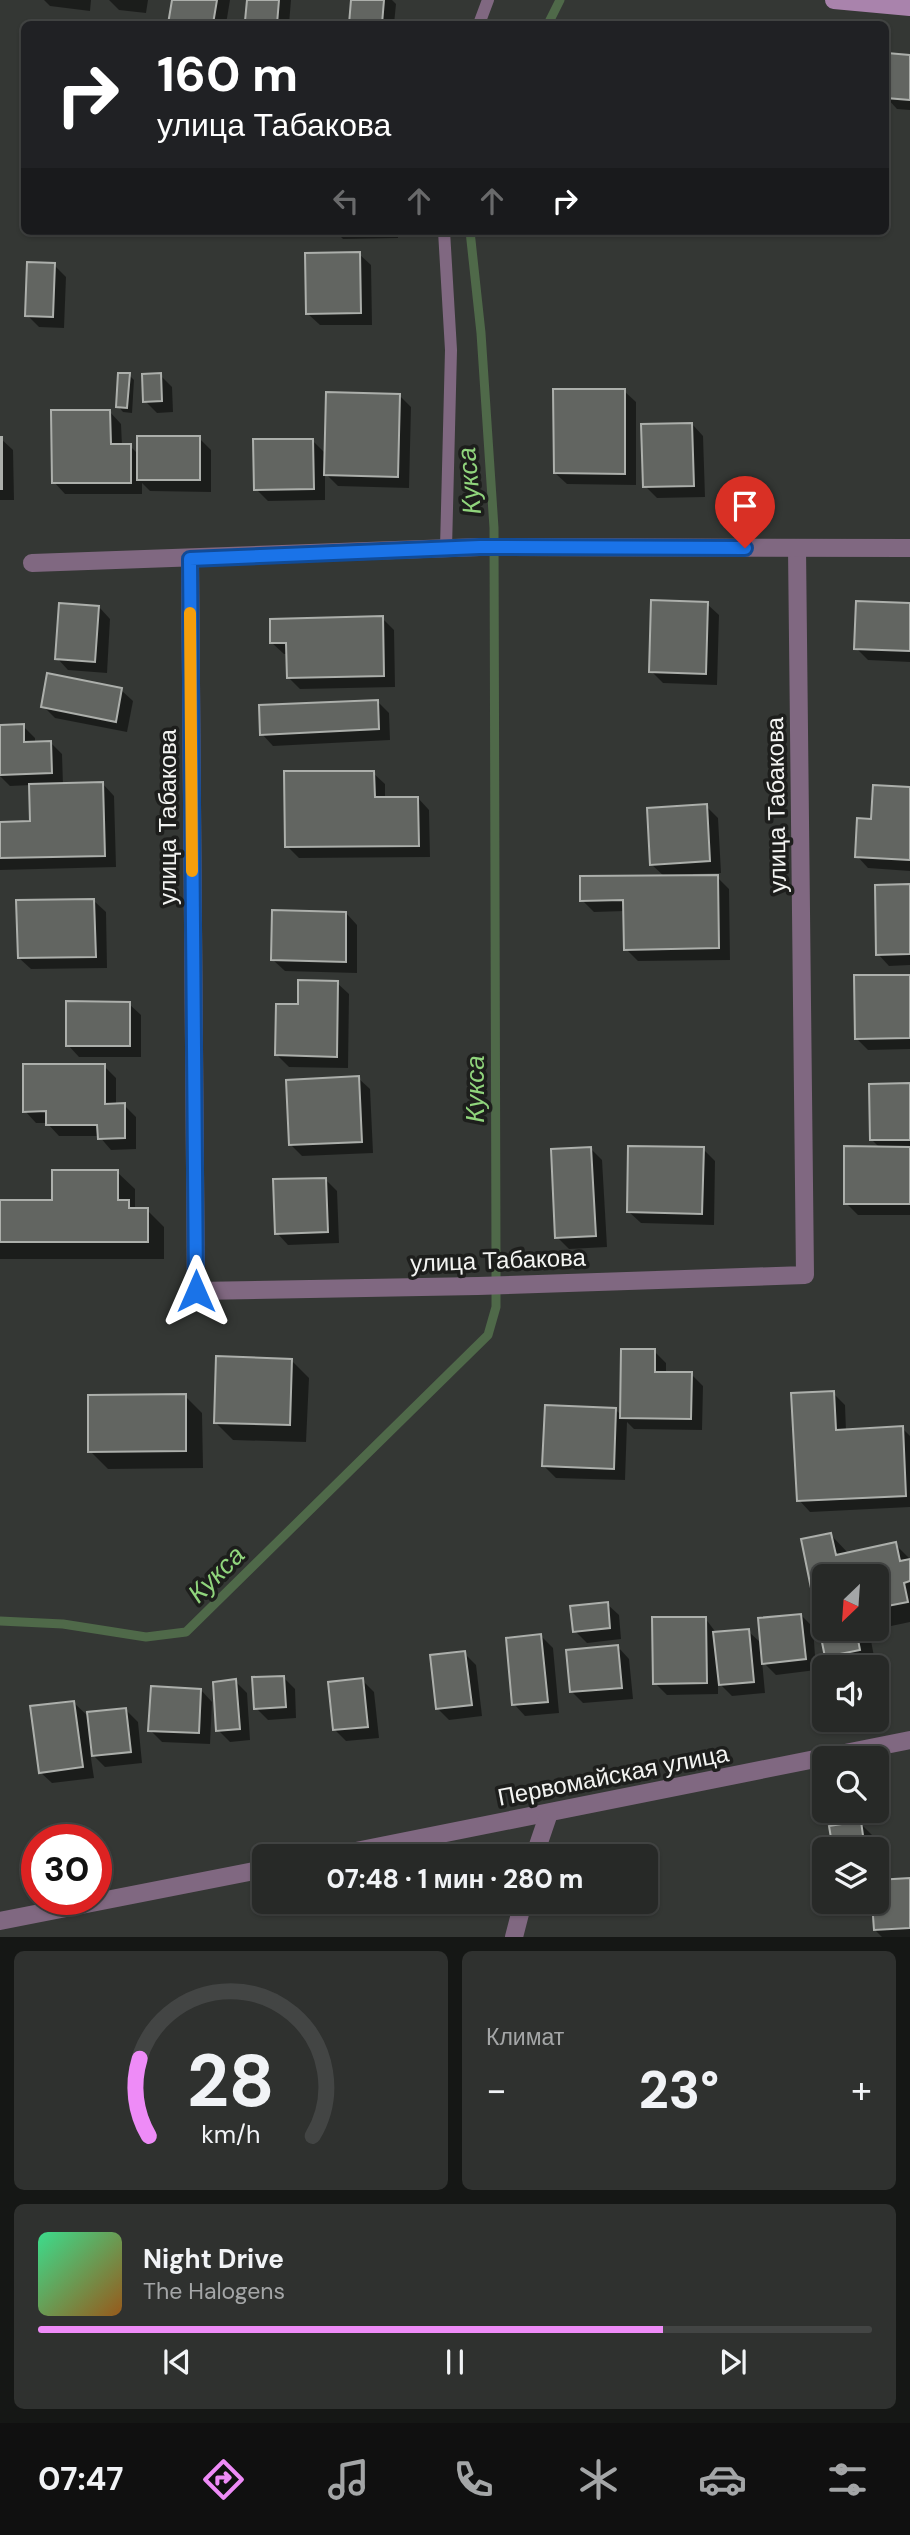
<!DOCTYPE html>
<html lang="ru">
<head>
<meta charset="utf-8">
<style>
  :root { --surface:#272927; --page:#2f312f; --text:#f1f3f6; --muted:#a4a6a7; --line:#434544; --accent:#ee8bf7 }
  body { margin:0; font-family:"DM Sans",sans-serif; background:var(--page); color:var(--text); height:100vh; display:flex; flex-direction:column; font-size:26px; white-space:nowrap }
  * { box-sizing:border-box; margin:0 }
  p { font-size:23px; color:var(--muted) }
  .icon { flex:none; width:38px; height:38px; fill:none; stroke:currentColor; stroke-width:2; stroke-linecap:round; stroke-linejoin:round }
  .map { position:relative; height:1937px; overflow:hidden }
  .drawer { display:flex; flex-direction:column; gap:14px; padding:14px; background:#151715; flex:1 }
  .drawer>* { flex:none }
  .top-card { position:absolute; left:21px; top:21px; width:868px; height:214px; border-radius:10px; box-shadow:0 2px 5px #0004,0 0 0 2px var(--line); background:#202124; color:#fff; overflow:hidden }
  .needle { width:46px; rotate:205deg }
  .buttons { position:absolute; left:812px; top:1564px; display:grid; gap:14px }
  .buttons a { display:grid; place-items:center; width:77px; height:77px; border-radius:10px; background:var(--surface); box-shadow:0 2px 5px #0004,0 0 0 2px var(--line); font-size:35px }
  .speed { position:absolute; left:21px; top:1824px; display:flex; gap:14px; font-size:35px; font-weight:700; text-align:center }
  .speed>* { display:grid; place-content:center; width:91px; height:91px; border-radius:50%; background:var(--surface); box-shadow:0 2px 5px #0004,0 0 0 2px var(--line); line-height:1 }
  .speed .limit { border:10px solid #d22; background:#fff; color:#111 }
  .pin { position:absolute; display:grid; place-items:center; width:60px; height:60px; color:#fff; margin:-72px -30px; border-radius:50% 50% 50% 0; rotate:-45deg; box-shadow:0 0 7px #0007 }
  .pin .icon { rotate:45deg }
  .me { position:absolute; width:77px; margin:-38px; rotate:0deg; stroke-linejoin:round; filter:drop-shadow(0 0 5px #0008) }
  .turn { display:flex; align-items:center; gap:24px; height:147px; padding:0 21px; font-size:32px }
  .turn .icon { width:91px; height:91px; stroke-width:2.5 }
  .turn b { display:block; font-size:49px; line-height:60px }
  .lanes { display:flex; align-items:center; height:66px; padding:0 21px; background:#0003; justify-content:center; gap:35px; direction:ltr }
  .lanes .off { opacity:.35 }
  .big { font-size:52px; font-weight:800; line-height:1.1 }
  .drawer .tile { flex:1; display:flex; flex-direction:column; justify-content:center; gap:10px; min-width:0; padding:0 24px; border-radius:10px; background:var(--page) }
  .drawer .dial { align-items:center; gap:0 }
  .dial svg { height:182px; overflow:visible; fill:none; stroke:var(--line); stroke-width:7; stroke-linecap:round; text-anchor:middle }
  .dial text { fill:var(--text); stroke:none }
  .song { display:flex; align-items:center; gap:21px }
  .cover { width:84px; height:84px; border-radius:10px; background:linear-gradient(135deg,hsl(150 70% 55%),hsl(30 70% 35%)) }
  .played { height:7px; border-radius:4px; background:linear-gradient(90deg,var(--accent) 75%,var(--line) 75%) }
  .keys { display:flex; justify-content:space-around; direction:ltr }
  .heat { display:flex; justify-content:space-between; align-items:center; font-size:38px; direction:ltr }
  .drawer .tiles { flex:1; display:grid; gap:14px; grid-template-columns:1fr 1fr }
  .tile:last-child { grid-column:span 2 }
  .trip { position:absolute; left:252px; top:1844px; width:406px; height:70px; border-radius:10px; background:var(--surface); box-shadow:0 2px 5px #0004,0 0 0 2px var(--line); font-weight:800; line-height:70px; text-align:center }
  .tab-bar { display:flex; height:112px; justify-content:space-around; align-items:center; background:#101010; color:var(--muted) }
  .tab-bar .icon { width:49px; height:49px }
  .tab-bar .active { color:var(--accent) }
  .tab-bar b { font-size:32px; color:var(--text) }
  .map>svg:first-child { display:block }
  .shadow { fill:#0007 }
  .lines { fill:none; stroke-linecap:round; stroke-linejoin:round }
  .stream { stroke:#4f6949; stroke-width:9 }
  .building { fill:#626561; stroke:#acafab; stroke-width:2 }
  .lane { stroke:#806881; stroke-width:12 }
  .street { stroke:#806881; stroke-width:18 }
  .secondary { stroke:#a983ac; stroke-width:18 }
  .route-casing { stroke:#114b97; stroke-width:18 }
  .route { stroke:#1a73e8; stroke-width:12 }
  .slow { stroke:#f59e0b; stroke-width:12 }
  .labels { text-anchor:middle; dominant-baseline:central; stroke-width:7; stroke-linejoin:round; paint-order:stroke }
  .street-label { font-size:24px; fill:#f3f4f2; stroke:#1d1e1c }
  .water-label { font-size:26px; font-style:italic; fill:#90d57c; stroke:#1d1e1c }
</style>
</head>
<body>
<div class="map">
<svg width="910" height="1937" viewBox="0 0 910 1937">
  <rect width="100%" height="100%" fill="#343734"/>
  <g class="shadow">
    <path d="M 44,0 L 91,0 L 90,11 L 50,6 Z"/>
    <path d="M 109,0 L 148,0 L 146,13 L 119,10 Z"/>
    <path d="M 174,0 L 230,0 L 226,24 L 170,24 Z"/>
    <path d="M 249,0 L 291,0 L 289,24 L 251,24 L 247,21 Z"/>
    <path d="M 353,0 L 392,0 L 396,4 L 394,24 L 351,24 Z"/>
    <path d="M 888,55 L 910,56 L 910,110 L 897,109 L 886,97 Z"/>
    <path d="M 335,231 L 398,231 L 398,238 L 343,239 Z"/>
    <path d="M 359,254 L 371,265 L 372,325 L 320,325 L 308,314 Z"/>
    <path d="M 54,265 L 66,277 L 64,328 L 39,327 L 27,315 Z"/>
    <path d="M 129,375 L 134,380 L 132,413 L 123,412 L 118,406 Z"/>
    <path d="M 160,375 L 172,387 L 173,412 L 157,413 L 145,401 Z"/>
    <path d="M 624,391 L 636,402 L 636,485 L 567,484 L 555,473 Z"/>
    <path d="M 399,395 L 411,407 L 409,488 L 338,486 L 325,473 L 325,500 L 268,501 L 256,489 L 312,440 L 326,454 Z"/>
    <path d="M 110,412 L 121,424 L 122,446 L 130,446 L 138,454 L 199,438 L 211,450 L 211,492 L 150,491 L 142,483 L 142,494 L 65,494 L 54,482 Z"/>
    <path d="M 692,424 L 703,436 L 705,497 L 657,498 L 645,486 Z"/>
    <path d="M 0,438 L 13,450 L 14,500 L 0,500 Z"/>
    <path d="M 707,604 L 719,615 L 717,685 L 663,683 L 651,671 Z"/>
    <path d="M 910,605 L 910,662 L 868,660 L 856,648 Z"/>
    <path d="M 99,607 L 110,619 L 107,673 L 68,670 L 57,658 Z"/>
    <path d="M 382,618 L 394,630 L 395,687 L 300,689 L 288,677 L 288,654 L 284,654 L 272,643 Z"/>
    <path d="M 121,690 L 133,701 L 127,732 L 55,718 L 43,706 Z"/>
    <path d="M 377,701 L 389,713 L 390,740 L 273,746 L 262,734 Z"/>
    <path d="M 0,726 L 23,726 L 35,738 L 35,743 L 51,743 L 62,754 L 63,785 L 103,784 L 114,796 L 116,867 L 0,870 L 0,824 L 32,823 L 31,785 L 10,786 L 0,776 Z"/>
    <path d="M 373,773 L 385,784 L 385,799 L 418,798 L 429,810 L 430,857 L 299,858 L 287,846 Z"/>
    <path d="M 910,789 L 910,871 L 868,868 L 857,856 L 872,820 Z"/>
    <path d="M 706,806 L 718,818 L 721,873 L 693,874 L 693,877 L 717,877 L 729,889 L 730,960 L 638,961 L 626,949 L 625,911 L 594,912 L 582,900 L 665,877 L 651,864 Z"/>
    <path d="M 910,886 L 910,965 L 889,966 L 878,954 Z"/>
    <path d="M 94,901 L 106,912 L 107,968 L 31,969 L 19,958 Z"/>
    <path d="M 346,913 L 357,925 L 357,973 L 285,971 L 273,960 Z"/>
    <path d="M 910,976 L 910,1049 L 868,1050 L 856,1038 Z"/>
    <path d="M 337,983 L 349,994 L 348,1068 L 289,1067 L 277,1055 L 299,1006 Z"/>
    <path d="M 129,1004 L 141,1015 L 141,1057 L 79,1057 L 68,1045 Z"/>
    <path d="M 104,1066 L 116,1078 L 116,1105 L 124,1105 L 136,1117 L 136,1149 L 111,1150 L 99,1136 L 59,1136 L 47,1123 L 36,1123 L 25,1111 Z"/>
    <path d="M 358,1078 L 370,1089 L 373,1153 L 302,1156 L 291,1145 Z"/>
    <path d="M 910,1085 L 910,1215 L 858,1215 L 846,1203 L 880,1148 L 872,1140 Z"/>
    <path d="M 591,1149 L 602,1160 L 607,1247 L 569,1249 L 557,1237 Z"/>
    <path d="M 703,1149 L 715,1161 L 714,1225 L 641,1223 L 629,1212 Z"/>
    <path d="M 117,1172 L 135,1189 L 135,1208 L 147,1210 L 164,1227 L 164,1259 L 0,1259 L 0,1201 L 54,1201 Z"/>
    <path d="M 326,1180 L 337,1191 L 339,1243 L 288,1245 L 277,1233 Z"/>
    <path d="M 654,1351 L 666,1363 L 666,1374 L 691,1374 L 703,1386 L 702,1430 L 634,1429 L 627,1422 L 625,1480 L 556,1478 L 544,1466 L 616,1410 L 622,1416 Z"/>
    <path d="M 291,1360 L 309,1378 L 306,1442 L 233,1440 L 215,1422 Z"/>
    <path d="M 833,1393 L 845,1405 L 846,1431 L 902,1428 L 910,1436 L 910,1507 L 810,1512 L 799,1500 Z"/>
    <path d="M 185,1396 L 202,1413 L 203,1468 L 108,1469 L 90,1451 Z"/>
    <path d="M 831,1535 L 849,1554 L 895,1544 L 910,1559 L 910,1622 L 877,1629 L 877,1577 L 824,1577 L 824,1629 L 874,1629 L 869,1630 L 876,1667 L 839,1668 L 827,1656 L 803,1541 Z"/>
    <path d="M 607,1604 L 619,1615 L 621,1639 L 587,1643 L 575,1631 Z"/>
    <path d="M 801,1615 L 813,1627 L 816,1670 L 776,1675 L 762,1661 L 765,1693 L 732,1696 L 718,1682 L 718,1694 L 667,1695 L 655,1683 L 705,1618 L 717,1634 L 748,1631 L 762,1644 Z"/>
    <path d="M 541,1636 L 553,1648 L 559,1713 L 525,1716 L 514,1704 Z"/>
    <path d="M 618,1647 L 629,1659 L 633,1699 L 583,1703 L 571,1691 Z"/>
    <path d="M 464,1653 L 476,1665 L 482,1716 L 449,1720 L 437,1708 Z"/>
    <path d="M 283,1677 L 295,1689 L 296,1718 L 268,1720 L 256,1708 Z"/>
    <path d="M 362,1680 L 374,1692 L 379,1738 L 346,1741 L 334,1729 Z"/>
    <path d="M 235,1681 L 247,1693 L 250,1740 L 230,1742 L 218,1730 Z"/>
    <path d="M 201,1690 L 212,1702 L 210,1744 L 162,1742 L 150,1730 Z"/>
    <path d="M 74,1703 L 90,1718 L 126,1710 L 138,1722 L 142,1763 L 105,1767 L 90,1752 L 94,1778 L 52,1783 L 40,1772 Z"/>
    <path d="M 860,1823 L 872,1835 L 874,1850 L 835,1850 Z"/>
    <path d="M 877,1868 L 879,1882 L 910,1880 L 910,1937 L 882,1937 L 875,1930 Z"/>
  </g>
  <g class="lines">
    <g class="stream">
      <path d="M 548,24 L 560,0"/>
      <path d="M 0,1621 L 63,1624 L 146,1637 L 186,1632 L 488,1335 L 496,1307 L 496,1263 L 494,528 L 481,333 L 470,231"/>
    </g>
  </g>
  <g class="building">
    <path d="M 172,0 L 217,0 L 213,24 L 168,24 Z"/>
    <path d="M 247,0 L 279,0 L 277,24 L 245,21 Z"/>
    <path d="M 351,0 L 384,0 L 382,24 L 349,24 Z"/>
    <path d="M 887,53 L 910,55 L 910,100 L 886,98 Z"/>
    <path d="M 360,252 L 361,313 L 306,314 L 305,253 Z"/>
    <path d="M 27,262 L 55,263 L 53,317 L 25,316 Z"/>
    <path d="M 118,373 L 130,373 L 127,408 L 116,407 Z"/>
    <path d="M 161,373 L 162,401 L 143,402 L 142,374 Z"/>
    <path d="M 553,389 L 625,389 L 625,474 L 554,473 Z"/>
    <path d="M 326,392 L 400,394 L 398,477 L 324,475 Z"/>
    <path d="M 51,410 L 110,410 L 111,444 L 131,444 L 131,483 L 52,483 Z"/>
    <path d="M 692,423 L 694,486 L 643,487 L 641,424 Z"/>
    <rect x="137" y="436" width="63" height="44"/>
    <rect x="0" y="437" width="2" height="52"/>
    <path d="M 253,439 L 313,439 L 314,489 L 254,490 Z"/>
    <path d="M 651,600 L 708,602 L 706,674 L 649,672 Z"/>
    <path d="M 856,601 L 910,603 L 910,651 L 854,649 Z"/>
    <path d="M 59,603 L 99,606 L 95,662 L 55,659 Z"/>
    <path d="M 383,616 L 384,676 L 287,678 L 286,643 L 270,643 L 270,619 Z"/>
    <path d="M 47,673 L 122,688 L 116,722 L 41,707 Z"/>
    <path d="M 378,700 L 379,729 L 260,735 L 259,705 Z"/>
    <path d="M 24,724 L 24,742 L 51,741 L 52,773 L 0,775 L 0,725 Z"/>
    <path d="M 284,771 L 374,771 L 375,797 L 418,797 L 419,846 L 285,847 Z"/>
    <path d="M 103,782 L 105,856 L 0,858 L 0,822 L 30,821 L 29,784 Z"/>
    <path d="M 873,785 L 910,787 L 910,860 L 855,857 L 857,818 L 871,819 Z"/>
    <path d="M 707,804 L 710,861 L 650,865 L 647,808 Z"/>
    <path d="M 718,875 L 719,948 L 624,950 L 623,900 L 580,901 L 580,876 Z"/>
    <path d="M 910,884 L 910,954 L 876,955 L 875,885 Z"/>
    <path d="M 94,899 L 96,957 L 18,958 L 16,900 Z"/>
    <path d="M 272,910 L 346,912 L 346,962 L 271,960 Z"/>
    <path d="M 854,975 L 910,975 L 910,1038 L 855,1039 Z"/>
    <path d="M 298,980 L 338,981 L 337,1057 L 275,1055 L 276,1004 L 298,1004 Z"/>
    <path d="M 66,1001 L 130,1002 L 130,1046 L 66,1046 Z"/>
    <path d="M 23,1064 L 105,1064 L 105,1104 L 125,1103 L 125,1138 L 98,1139 L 97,1125 L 46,1125 L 46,1111 L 23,1112 Z"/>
    <path d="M 359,1076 L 362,1142 L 289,1145 L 286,1080 Z"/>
    <path d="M 910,1083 L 910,1140 L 870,1140 L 869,1084 Z"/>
    <path d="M 628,1146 L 704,1147 L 702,1214 L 627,1212 Z"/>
    <path d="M 844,1146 L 910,1147 L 910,1204 L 844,1204 Z"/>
    <path d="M 591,1147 L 596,1236 L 555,1238 L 551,1149 Z"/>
    <path d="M 52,1170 L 118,1170 L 118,1200 L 129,1200 L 129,1208 L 148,1208 L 148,1242 L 0,1242 L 0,1200 L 52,1200 Z"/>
    <path d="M 326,1178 L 328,1232 L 275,1234 L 273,1179 Z"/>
    <path d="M 621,1349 L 655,1349 L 655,1372 L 692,1372 L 691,1419 L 620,1418 Z"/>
    <path d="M 216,1356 L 292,1359 L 290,1425 L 214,1423 Z"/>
    <path d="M 834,1391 L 836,1430 L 903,1426 L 906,1496 L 797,1501 L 791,1393 Z"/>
    <path d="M 186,1394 L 186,1451 L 88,1452 L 88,1395 Z"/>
    <path d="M 545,1405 L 616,1408 L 614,1469 L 542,1466 Z"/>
    <path d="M 831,1533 L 836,1555 L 896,1542 L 900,1561 L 910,1559 L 910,1581 L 904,1583 L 908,1602 L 877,1608 L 877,1577 L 824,1577 L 824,1629 L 856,1629 L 860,1650 L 825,1657 L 801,1539 Z"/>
    <path d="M 608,1602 L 610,1628 L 573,1632 L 570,1606 Z"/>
    <path d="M 801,1614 L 806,1659 L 762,1664 L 758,1618 Z"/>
    <path d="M 652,1617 L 706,1617 L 707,1683 L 653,1684 Z"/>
    <path d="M 749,1629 L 754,1682 L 719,1685 L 713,1632 Z"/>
    <path d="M 541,1634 L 548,1702 L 512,1705 L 506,1638 Z"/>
    <path d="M 618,1645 L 622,1688 L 570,1692 L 566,1650 Z"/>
    <path d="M 465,1651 L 472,1705 L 436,1709 L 430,1655 Z"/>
    <path d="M 284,1676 L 286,1707 L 254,1709 L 252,1677 Z"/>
    <path d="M 363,1678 L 368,1727 L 333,1730 L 328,1682 Z"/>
    <path d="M 236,1679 L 240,1729 L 216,1731 L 213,1682 Z"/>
    <path d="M 151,1686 L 201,1689 L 199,1733 L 148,1731 Z"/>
    <path d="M 74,1701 L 83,1767 L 39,1773 L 30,1706 Z"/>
    <path d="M 126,1708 L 131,1752 L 92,1756 L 87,1712 Z"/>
    <path d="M 861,1821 L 865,1850 L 833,1850 L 829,1826 Z"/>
    <path d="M 910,1878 L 910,1928 L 874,1930 L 872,1902 L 877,1902 L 877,1880 Z"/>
  </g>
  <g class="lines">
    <g class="lane">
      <path d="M 479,24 L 488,0"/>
      <path d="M 444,231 L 451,350 L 446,548"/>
    </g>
    <g class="street">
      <path d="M 190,559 L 196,1291 L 478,1286 L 805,1275 L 797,548"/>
      <path d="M 32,563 L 480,547 L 910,548"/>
      <path d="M 326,1857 L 910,1740"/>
      <path d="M 534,1857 L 549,1813"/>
      <path d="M 0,1921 L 264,1869"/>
      <path d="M 514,1937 L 523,1902"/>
    </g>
    <path class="secondary" d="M 834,0 L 910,7"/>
  </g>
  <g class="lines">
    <defs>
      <path id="route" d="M 196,1291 L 190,559 L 480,547 L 745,548"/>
    </defs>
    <use href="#route" class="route-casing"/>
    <use href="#route" class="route"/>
    <path class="slow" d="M 190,613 L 192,871"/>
  </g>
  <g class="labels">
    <g class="street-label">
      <text transform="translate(776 805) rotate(-91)">улица Табакова</text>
      <text transform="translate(167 817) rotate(-90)">улица Табакова</text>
      <text transform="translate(498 1260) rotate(-2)">улица Табакова</text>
      <text transform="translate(613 1775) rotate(-11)">Первомайская улица</text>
    </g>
    <g class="water-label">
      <text transform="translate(469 481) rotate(-95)">Кукса</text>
      <text transform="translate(475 1089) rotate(-90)">Кукса</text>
      <text transform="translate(216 1574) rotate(-45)">Кукса</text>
    </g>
  </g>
</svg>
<div class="buttons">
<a><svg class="needle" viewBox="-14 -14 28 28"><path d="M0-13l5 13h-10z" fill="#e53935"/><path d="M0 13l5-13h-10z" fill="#a4a6a7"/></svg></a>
<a><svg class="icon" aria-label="sound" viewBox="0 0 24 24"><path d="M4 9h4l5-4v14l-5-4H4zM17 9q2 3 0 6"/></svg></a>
<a><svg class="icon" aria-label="search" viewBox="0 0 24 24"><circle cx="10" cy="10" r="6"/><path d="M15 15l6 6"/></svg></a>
<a><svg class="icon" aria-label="layers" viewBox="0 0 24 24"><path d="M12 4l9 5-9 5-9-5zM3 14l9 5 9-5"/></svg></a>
</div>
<div class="speed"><div class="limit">30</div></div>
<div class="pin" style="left:745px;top:548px;background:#d93025"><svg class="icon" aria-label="arrive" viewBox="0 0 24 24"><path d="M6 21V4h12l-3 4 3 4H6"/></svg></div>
<svg class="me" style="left:196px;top:1291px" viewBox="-20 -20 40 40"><path d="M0-17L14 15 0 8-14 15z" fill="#1a73e8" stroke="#fff" stroke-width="4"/></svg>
<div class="trip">07:48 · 1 мин · 280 m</div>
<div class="top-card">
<div class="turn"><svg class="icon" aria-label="right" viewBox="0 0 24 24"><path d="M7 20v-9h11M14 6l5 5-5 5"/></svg><div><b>160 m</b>улица Табакова</div></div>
<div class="lanes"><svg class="icon off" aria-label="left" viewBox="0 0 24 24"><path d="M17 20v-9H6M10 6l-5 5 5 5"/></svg><svg class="icon off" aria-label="ahead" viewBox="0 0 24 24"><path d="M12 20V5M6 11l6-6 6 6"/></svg><svg class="icon off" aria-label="ahead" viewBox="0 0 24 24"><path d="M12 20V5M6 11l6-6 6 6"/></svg><svg class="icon" aria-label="right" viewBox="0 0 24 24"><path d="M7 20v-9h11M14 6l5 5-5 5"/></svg></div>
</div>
</div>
<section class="drawer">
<div class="tiles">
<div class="tile dial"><svg viewBox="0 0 100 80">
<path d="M14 69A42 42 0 1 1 86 69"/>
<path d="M14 69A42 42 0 0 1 10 35" stroke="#ee8bf7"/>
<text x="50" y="56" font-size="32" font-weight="700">28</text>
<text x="50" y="72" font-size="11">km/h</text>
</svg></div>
<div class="tile"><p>Климат</p>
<div class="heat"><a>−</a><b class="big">23°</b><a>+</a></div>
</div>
<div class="tile">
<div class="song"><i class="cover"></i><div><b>Night Drive</b><p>The Halogens</p></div></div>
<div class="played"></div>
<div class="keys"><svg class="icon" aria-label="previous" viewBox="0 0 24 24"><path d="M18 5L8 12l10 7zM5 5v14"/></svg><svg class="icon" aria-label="pause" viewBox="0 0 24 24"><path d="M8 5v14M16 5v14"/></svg><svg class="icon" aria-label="next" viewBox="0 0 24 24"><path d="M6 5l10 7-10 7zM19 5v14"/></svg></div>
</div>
</div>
</section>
<nav class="tab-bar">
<b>07:47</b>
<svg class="icon active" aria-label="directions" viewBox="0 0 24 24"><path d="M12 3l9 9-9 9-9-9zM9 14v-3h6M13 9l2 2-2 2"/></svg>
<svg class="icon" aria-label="music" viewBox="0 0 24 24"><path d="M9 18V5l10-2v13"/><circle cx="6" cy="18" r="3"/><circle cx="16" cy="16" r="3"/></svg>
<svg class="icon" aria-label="phone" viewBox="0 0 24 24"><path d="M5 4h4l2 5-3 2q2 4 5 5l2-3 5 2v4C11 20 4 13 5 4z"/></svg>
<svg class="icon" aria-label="climate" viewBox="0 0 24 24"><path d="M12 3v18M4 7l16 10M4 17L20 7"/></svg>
<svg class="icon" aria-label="car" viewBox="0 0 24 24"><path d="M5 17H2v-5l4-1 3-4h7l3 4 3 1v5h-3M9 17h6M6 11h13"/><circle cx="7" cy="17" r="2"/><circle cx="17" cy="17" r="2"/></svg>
<svg class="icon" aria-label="filters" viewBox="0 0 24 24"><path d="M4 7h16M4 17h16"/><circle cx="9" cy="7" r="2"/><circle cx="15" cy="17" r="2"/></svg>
</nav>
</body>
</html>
